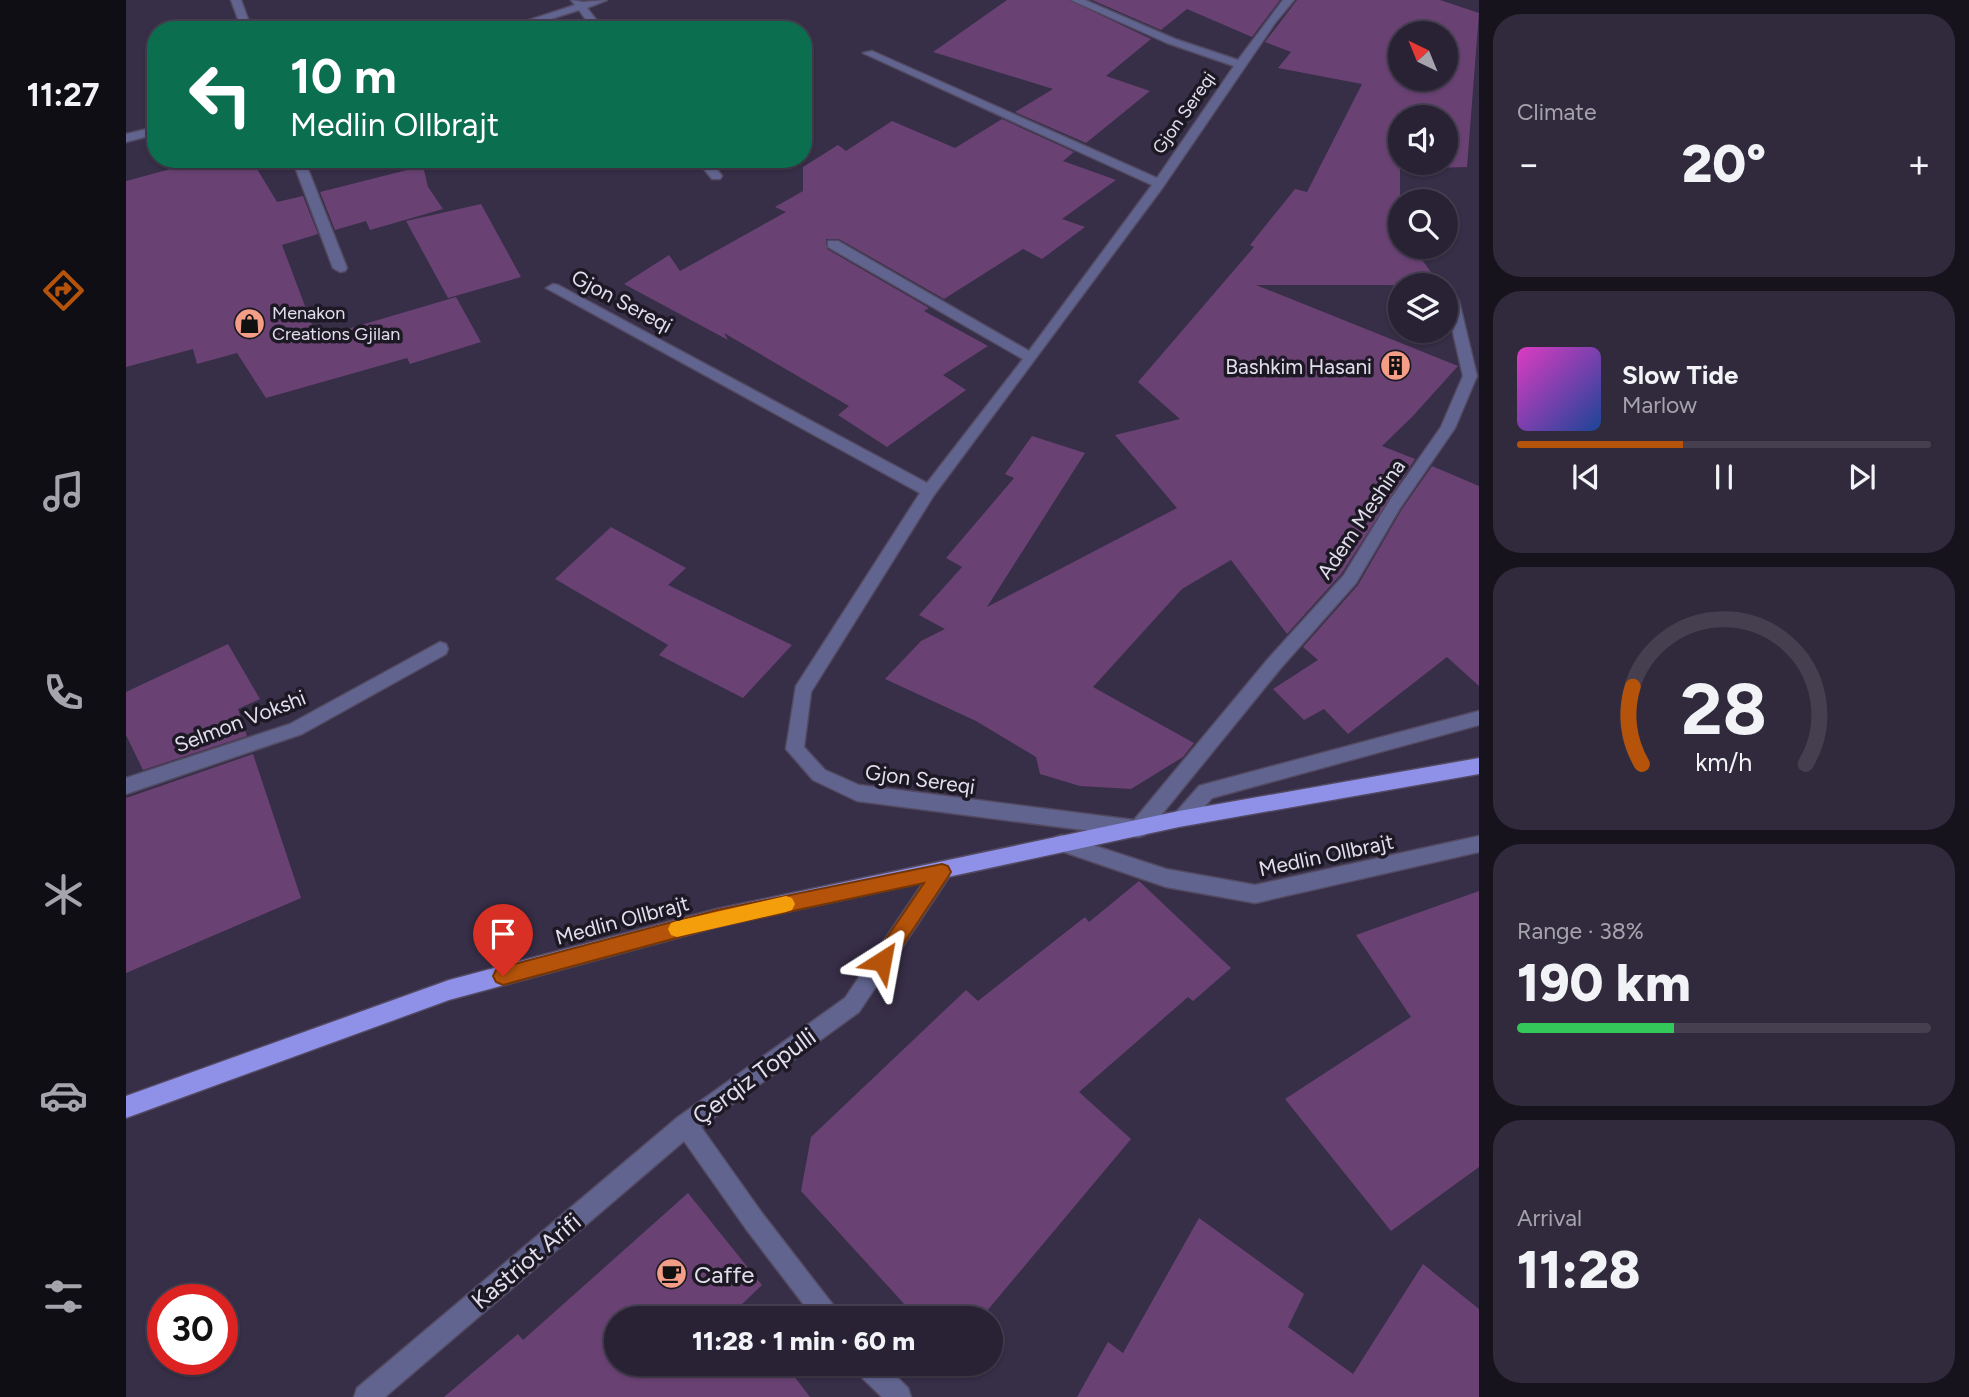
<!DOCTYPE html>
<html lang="en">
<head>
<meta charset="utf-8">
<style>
  :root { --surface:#292235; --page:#312a3d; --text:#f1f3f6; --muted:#a5a4ad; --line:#453f50; --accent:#b45309 }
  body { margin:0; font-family:Figtree,sans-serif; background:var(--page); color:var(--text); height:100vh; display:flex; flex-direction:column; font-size:26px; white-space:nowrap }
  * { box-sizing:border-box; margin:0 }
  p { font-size:23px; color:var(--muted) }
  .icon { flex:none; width:38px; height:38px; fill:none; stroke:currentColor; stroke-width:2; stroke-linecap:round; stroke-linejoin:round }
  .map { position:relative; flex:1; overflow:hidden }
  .panel { display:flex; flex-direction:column; gap:14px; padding:14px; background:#17131d; width:490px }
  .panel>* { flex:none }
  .guide { position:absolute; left:21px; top:21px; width:665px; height:147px; border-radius:28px; box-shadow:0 2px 5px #0004,0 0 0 2px var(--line); background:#0b6e4f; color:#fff; overflow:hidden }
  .needle { width:46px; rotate:317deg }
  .tools { position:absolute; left:1262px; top:21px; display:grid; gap:14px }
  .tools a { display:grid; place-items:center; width:70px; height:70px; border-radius:50%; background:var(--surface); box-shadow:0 2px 5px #0004,0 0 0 2px var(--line); font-size:35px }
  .speed { position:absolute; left:21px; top:1284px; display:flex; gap:14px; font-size:35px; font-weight:700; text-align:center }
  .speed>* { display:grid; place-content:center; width:91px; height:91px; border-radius:50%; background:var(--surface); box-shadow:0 2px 5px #0004,0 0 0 2px var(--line); line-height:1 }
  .speed .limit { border:10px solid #d22; background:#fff; color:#111 }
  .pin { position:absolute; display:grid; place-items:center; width:60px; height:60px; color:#fff; margin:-72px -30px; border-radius:50% 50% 50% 0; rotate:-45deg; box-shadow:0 0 7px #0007 }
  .pin .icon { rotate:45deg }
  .me { position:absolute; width:77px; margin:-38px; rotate:34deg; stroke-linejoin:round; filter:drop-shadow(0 0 5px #0008) }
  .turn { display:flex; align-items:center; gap:24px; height:147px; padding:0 28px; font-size:32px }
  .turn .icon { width:91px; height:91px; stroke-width:2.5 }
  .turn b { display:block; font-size:49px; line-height:60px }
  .big { font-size:52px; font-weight:800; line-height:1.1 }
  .panel .widget { flex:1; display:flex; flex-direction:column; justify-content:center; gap:10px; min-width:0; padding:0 24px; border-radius:28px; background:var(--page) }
  .panel .dial { align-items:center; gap:0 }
  .dial svg { height:182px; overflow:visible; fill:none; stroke:var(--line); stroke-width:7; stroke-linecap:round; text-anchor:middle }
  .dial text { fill:var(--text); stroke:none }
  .song { display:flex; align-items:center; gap:21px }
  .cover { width:84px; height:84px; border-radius:10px; background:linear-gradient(135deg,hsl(310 70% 55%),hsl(220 70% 35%)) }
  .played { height:7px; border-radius:4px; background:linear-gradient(90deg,var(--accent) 40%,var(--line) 40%) }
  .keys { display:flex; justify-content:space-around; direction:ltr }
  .heat { display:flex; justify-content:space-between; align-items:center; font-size:38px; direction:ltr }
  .charge { height:10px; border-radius:5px; background:linear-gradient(90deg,#34c759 38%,var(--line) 0) }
  .trip { position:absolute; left:478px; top:1306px; width:399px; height:70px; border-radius:35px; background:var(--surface); box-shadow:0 2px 5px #0004,0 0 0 2px var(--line); font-weight:800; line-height:70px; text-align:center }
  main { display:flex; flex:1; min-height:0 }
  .menu { display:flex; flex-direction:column; width:126px; justify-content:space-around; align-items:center; background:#100e15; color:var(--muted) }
  .menu .icon { width:49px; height:49px }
  .menu .selected { color:var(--accent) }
  .menu b { font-size:32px; color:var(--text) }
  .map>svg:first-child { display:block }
  .building { fill:#694273; fill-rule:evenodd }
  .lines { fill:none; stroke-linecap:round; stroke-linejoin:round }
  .minor-casing { stroke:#534a62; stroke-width:3 }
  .major-casing { stroke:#534a62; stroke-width:3 }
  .minor { fill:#61648f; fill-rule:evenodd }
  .major { fill:#8f91e9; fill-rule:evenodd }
  .route { fill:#b45309; stroke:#753606; stroke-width:2 }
  .slow { fill:#f59e0b }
  .labels { text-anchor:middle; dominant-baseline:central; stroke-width:7; stroke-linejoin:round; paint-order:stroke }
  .far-street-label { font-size:18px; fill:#e3deee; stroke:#1d1924 }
  .far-poi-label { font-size:18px; fill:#e3deee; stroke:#1d1924; text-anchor:start }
  .street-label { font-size:21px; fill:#e3deee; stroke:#1d1924 }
  .poi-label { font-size:21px; fill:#e3deee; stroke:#1d1924; text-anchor:end }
  .near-street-label { font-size:24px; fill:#e3deee; stroke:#1d1924 }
  .near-poi-label { font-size:24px; fill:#e3deee; stroke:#1d1924; text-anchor:start }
</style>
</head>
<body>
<main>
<nav class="menu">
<b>11:27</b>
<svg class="icon selected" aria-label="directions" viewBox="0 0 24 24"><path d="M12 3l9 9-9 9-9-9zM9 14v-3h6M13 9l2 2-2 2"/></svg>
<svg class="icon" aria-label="music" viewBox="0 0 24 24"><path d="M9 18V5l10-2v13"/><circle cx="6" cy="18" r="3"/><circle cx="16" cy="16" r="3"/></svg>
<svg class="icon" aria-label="phone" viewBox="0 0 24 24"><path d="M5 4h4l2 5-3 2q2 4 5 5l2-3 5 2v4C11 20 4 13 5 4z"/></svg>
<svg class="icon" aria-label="climate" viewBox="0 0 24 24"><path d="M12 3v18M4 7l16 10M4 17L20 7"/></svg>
<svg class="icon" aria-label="car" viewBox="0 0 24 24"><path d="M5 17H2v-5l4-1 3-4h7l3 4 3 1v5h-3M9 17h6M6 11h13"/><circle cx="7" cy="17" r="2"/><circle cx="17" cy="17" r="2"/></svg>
<svg class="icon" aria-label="filters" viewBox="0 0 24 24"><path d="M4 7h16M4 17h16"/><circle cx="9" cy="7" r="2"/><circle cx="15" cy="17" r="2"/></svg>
</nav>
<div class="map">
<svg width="1353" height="1397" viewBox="0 0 1353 1397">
  <rect width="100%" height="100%" fill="#372e47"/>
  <g class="building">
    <path d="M 881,0 L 943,0 L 1025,39 L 980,76 L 1024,91 L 960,143 L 889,112 L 927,89 L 807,52 Z"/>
    <path d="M 966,0 L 1154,0 L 1126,37 L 1061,9 L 1035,30 Z"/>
    <path d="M 1171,0 L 1314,0 L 1353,13 L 1341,167 L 1274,169 L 1274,247 L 1287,247 L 1314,285 L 1130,285 L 1332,366 L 1286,417 L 1256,446 L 1289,459 L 1216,573 L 1161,634 L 1105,560 L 1056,589 L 967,687 L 1068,743 L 1057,757 L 1005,789 L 954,786 L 914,774 L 910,757 L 850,721 L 759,679 L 795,641 L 819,629 L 793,615 L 836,567 L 820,558 L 888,478 L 879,474 L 906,436 L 959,453 L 861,607 L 1051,508 L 989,435 L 1054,419 L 1012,382 L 1128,247 L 1124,245 L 1169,189 L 1181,192 L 1236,84 L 1152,68 L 1165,52 L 1139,42 ZM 1274,33 L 1320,33 L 1320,79 L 1274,79 ZM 1274,117 L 1320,117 L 1320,163 L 1274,163 Z"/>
    <path d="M 876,119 L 948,152 L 937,161 L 990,180 L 936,219 L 959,227 L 916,259 L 897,249 L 818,299 L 713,239 L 700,239 L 701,249 L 803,308 L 798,311 L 862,346 L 817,375 L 840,390 L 761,447 L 712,415 L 723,406 L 598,333 L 602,340 L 498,284 L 543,255 L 554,271 L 660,212 L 649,207 L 677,191 L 677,167 L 712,145 L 720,151 L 766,121 L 829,148 Z"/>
    <path d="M 82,159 L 125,159 L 151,202 L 177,196 L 192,234 L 156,245 L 191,338 L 330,297 L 355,342 L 284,364 L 281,358 L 140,398 L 111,353 L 71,364 L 67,349 L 0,367 L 0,181 Z"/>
    <path d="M 297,166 L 302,187 L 317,209 L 244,230 L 240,221 L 209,230 L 194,192 Z"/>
    <path d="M 355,204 L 395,277 L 322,298 L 280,221 Z"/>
    <path d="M 1306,466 L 1353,486 L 1353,686 L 1321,657 L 1222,734 L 1198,709 L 1178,720 L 1147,689 L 1192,660 L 1177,647 L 1232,585 L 1276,509 Z"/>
    <path d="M 485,527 L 560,568 L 542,585 L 666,645 L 617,698 L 533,655 L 542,645 L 429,579 Z"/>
    <path d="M 102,644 L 134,699 L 112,709 L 121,736 L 17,770 L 0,735 L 0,692 Z"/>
    <path d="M 127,754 L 175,898 L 0,973 L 0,798 Z"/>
    <path d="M 1013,881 L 1105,968 L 1067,1001 L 1062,997 L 953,1092 L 1005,1139 L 855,1318 L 791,1318 L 675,1191 L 685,1137 L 840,990 L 852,1001 L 959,917 L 963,922 Z"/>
    <path d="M 1353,891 L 1353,1167 L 1265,1231 L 1159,1099 L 1285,1017 L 1230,935 Z"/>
    <path d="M 562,1193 L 636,1285 L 613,1307 L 622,1318 L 490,1318 L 490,1363 L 658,1363 L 684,1397 L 318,1397 L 392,1334 L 397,1340 Z"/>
    <path d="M 1073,1218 L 1178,1294 L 1162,1327 L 1227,1374 L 1297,1264 L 1353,1309 L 1353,1397 L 951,1397 L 982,1342 L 997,1353 Z"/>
  </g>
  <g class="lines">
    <defs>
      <g id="minor">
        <path d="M 105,0 L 115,0 L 126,30 L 116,30 Z"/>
        <path d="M 445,0 L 457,2 L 481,0 L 461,8 L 478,30 L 467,30 L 453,10 L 390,30 L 373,30 L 449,5 Z"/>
        <path d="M 945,0 L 959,0 L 1049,39 L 1112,60 L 1157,0 L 1168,0 L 1149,23 L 1037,187 L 808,495 L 685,692 L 678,747 L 699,770 L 733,785 L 1008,820 L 1142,659 L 1218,575 L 1264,500 L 1315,427 L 1337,376 L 1320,302 L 1321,298 L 1331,298 L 1333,301 L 1351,376 L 1329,428 L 1274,508 L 1230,583 L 1154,669 L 1019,835 L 1012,837 L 731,801 L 687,780 L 660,749 L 670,686 L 794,493 L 420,288 L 427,284 L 432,285 L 801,483 L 897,359 L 702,247 L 702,241 L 712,241 L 903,351 L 1026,185 L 737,53 L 746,51 L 1031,178 L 1108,66 L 1041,43 Z"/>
        <path d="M 30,127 L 30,134 L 0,142 L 0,134 Z"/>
        <path d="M 166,159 L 178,159 L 221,268 L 219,271 L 214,272 L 207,268 Z"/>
        <path d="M 570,159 L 583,159 L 596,176 L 594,179 L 586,179 Z"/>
        <path d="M 314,642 L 320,644 L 322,649 L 320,654 L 176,734 L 0,794 L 0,778 L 164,724 Z"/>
        <path d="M 1353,711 L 1353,725 L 1086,798 C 1076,809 1062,830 1046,825 L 1044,819 L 1073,786 L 1080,784 Z"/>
        <path d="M 936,835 L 1040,869 L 1129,885 L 1353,836 L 1353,852 L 1129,903 L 1040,887 L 929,849 L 927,843 L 929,837 Z"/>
        <path d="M 816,862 L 823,865 L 826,871 L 823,877 L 733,1012 L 575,1127 L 636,1213 L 711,1310 L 715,1318 L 688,1318 L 620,1229 L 558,1141 L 259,1397 L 228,1397 L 231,1388 L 552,1117 L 719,998 L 809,865 Z"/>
        <path d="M 727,1363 L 757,1363 L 782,1388 L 785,1397 L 756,1397 L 730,1372 Z"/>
      </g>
      <path id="major" d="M 1353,758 L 1353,774 L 1053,827 L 591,927 L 323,1000 L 0,1118 L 0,1096 L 323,980 L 591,909 L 1053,811 Z"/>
    </defs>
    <use href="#minor" class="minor-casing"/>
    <use href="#major" class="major-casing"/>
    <use href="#minor" class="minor"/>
    <use href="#major" class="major"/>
  </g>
  <path class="route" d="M 816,864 L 822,866 L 825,872 L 822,877 L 762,967 L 756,969 L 749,967 L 747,961 L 749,955 L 798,883 L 591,927 L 377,985 L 370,982 L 367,976 L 370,970 L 377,967 L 591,910 Z"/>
  <path class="slow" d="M 660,896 L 666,898 L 669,904 L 666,910 L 660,912 L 551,937 L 545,935 L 542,929 L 545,923 L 551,921 Z"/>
  <defs>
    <symbol id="shop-disc" viewBox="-11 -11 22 22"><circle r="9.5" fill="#f49e88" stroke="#1d1924"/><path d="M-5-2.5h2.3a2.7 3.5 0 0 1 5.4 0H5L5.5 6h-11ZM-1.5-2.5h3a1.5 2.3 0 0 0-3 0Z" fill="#111"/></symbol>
    <symbol id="building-disc" viewBox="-11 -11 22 22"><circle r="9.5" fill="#f49e88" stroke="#1d1924"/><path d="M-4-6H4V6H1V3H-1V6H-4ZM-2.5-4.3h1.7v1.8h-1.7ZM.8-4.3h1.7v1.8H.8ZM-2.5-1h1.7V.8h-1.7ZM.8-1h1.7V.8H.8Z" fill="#111"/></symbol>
    <symbol id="cafe-disc" viewBox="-11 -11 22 22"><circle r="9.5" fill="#f49e88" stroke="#1d1924"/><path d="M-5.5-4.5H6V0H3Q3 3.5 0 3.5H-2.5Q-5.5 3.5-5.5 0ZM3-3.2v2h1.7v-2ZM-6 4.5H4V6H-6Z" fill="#111"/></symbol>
  </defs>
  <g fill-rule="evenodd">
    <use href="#shop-disc" x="106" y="306" width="35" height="35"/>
    <use href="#building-disc" x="1252" y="348" width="35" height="35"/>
    <use href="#cafe-disc" x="528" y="1256" width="35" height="35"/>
  </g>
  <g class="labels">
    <g class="far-street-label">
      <text transform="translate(1058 113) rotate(-55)">Gjon Sereqi</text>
    </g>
    <g class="far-poi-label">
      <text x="146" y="313">Menakon<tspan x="146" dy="21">Creations Gjilan</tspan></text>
    </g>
    <g class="street-label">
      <text transform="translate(496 301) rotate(28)">Gjon Sereqi</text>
      <text transform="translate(1235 519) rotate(-56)">Adem Meshina</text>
      <text transform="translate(114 721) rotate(-21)">Selmon Vokshi</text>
      <text transform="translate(794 779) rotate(8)">Gjon Sereqi</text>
      <text transform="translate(1200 855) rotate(-12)">Medlin Ollbrajt</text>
      <text transform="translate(496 920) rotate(-15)">Medlin Ollbrajt</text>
    </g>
    <g class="poi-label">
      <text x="1246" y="366">Bashkim Hasani</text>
    </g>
    <g class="near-street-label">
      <text transform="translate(628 1076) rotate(-36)">Çerqiz Topulli</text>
      <text transform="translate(400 1261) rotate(-40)">Kastriot Arifi</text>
    </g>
    <g class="near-poi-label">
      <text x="568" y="1274">Caffe</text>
    </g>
  </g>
</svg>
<div class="tools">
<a><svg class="needle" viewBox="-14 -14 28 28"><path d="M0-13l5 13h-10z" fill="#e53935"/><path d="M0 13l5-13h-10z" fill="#a5a4ad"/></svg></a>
<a><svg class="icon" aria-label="sound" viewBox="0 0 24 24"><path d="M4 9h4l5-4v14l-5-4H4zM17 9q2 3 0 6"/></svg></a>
<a><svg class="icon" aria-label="search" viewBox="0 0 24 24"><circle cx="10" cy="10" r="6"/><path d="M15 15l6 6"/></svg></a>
<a><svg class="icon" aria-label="layers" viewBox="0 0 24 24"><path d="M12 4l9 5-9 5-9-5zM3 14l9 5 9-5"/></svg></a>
</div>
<div class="speed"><div class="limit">30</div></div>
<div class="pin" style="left:377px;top:976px;background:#d93025"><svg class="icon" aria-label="arrive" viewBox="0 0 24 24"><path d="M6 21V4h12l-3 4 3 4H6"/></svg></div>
<svg class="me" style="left:756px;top:961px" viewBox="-20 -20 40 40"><path d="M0-17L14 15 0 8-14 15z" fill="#b45309" stroke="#fff" stroke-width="4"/></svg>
<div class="trip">11:28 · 1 min · 60 m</div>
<div class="guide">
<div class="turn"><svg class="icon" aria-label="left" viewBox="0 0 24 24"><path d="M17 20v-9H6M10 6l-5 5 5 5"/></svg><div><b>10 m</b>Medlin Ollbrajt</div></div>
</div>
</div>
<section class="panel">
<div class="widget"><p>Climate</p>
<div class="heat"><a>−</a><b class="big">20°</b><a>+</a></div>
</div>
<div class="widget">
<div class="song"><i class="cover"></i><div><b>Slow Tide</b><p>Marlow</p></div></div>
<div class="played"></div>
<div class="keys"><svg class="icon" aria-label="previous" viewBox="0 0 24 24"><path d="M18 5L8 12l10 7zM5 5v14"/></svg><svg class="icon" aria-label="pause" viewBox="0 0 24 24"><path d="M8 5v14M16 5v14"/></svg><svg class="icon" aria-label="next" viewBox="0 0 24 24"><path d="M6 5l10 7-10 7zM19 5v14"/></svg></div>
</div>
<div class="widget dial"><svg viewBox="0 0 100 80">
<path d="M14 69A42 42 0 1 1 86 69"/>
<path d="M14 69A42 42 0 0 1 10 35" stroke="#b45309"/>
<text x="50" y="56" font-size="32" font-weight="700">28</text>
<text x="50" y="72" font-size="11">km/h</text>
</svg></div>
<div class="widget"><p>Range · 38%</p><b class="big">190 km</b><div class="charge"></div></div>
<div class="widget"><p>Arrival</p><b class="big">11:28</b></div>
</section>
</main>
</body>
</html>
